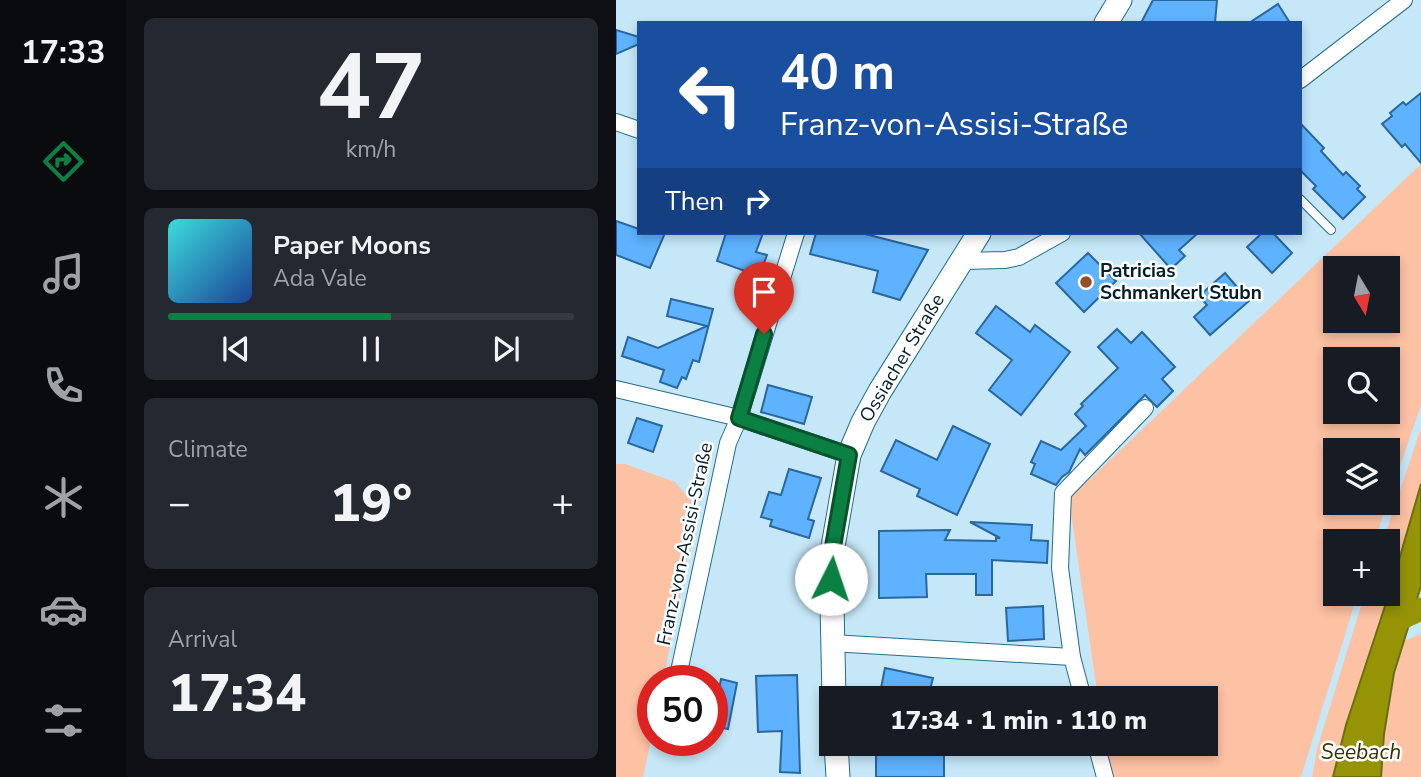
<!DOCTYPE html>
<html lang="en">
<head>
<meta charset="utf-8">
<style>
  :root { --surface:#171b24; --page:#242831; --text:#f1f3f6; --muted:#9ea1a6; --line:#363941; --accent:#0b8043 }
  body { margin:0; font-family:"Nunito Sans",sans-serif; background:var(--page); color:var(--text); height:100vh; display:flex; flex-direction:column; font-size:26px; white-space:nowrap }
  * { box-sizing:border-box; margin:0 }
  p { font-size:23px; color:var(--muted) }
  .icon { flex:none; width:38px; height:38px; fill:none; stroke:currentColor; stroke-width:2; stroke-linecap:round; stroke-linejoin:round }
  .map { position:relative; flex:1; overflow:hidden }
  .panel { display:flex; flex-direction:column; gap:18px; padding:18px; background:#0d0f14; width:490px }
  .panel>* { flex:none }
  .banner { position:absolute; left:21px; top:21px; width:665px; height:214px; border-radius:0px; box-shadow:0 4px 10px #0003; background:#1a4fa0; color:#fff; overflow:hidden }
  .needle { width:46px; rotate:170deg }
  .buttons { position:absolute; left:707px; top:256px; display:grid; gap:14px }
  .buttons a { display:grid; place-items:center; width:77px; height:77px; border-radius:0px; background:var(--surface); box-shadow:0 4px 10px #0003; font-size:35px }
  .speed { position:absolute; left:21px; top:665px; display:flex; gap:14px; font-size:35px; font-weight:700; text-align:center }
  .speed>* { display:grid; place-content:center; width:91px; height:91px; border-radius:50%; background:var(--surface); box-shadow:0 4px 10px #0003; line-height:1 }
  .speed .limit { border:10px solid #d22; background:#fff; color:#111 }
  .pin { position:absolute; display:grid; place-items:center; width:60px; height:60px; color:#fff; margin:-72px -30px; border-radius:50% 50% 50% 0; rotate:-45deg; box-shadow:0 0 7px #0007 }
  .pin .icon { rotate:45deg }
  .me { position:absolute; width:77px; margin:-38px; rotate:4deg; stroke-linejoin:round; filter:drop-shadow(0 0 5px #0008) }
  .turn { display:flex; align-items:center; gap:24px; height:147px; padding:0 28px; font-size:32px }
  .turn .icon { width:91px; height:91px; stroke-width:2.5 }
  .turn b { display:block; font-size:49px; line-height:60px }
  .then { display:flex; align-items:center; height:66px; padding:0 28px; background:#0003; gap:14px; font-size:26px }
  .big { font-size:52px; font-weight:800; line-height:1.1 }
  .panel .card { flex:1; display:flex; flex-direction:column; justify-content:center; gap:10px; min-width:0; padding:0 24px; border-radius:10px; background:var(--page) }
  .panel .dial { align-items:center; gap:0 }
  .dial b { font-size:91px; line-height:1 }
  .song { display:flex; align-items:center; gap:21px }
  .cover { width:84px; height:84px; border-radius:10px; background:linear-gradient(135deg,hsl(180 70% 55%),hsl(220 70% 35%)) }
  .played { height:7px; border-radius:4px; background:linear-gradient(90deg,var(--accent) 55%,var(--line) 55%) }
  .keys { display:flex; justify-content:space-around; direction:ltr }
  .heat { display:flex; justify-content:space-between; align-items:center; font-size:38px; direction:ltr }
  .trip { position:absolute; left:203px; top:686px; width:399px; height:70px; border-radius:0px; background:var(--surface); box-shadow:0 4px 10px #0003; font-weight:800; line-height:70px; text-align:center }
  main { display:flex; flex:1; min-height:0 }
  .tab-bar { display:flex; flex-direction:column; width:126px; justify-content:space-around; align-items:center; background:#090b0e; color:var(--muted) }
  .tab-bar .icon { width:49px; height:49px }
  .tab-bar .active { color:var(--accent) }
  .tab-bar b { font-size:32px; color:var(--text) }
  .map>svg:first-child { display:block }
  .green { fill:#fdc1a3; fill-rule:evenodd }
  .water { fill:#969307; stroke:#697011; stroke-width:2 }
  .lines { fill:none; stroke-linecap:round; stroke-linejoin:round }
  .canal { stroke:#969307; stroke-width:23 }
  .building { fill:#5eb2fe; stroke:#29679d; stroke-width:2 }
  .lane-casing { stroke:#226e8c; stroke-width:10 }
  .street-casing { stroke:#226e8c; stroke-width:18 }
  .secondary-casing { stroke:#226e8c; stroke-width:25 }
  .lane { stroke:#fff; stroke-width:8 }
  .street { stroke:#fff; stroke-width:16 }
  .secondary { stroke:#fff; stroke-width:23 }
  .route-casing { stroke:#07532c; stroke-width:18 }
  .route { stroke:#0b8043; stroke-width:12 }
  .poi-dot { fill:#954f27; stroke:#fff; stroke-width:2.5 }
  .labels { text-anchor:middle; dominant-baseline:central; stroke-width:5; stroke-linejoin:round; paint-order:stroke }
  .poi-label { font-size:19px; font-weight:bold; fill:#001e29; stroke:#fff; text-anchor:start }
  .street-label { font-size:19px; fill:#001e29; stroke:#fff }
  .water-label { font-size:21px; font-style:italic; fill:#343300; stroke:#fff }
</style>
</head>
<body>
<main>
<nav class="tab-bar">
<b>17:33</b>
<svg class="icon active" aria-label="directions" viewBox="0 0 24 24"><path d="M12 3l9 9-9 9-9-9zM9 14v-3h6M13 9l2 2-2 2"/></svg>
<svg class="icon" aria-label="music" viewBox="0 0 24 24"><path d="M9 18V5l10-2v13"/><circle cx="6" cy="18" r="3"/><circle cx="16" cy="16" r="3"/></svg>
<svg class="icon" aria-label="phone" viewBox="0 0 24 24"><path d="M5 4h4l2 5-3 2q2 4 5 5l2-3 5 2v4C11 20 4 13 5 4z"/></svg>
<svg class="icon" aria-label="climate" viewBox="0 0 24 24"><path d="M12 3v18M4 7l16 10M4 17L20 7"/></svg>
<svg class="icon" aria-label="car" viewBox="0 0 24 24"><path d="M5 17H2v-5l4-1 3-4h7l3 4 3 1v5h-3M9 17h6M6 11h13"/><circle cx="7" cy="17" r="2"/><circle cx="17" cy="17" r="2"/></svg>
<svg class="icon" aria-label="filters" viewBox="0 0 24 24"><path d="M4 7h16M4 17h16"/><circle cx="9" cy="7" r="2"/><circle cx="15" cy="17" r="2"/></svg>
</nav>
<section class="panel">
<div class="card dial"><b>47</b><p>km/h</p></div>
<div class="card">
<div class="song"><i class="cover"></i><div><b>Paper Moons</b><p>Ada Vale</p></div></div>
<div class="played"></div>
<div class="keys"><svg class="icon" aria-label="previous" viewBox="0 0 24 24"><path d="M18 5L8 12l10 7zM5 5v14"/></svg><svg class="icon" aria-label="pause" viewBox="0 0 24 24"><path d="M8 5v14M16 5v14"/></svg><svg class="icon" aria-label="next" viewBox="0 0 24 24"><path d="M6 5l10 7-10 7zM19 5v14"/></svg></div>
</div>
<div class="card"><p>Climate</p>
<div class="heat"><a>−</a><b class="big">19°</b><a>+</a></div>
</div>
<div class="card"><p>Arrival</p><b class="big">17:34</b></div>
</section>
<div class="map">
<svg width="805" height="777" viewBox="0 0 805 777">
  <rect width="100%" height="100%" fill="#c5e7f8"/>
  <g class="green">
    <path d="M 805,164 L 805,405 L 772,501 L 772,450 L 719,450 L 719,502 L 771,502 L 759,541 L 719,541 L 719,593 L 742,593 L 685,777 L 498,777 L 488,744 L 590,744 L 590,698 L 482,698 L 453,499 ZM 719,268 L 772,268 L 772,320 L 719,320 ZM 719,359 L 772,359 L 772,411 L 719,411 Z"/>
    <path d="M 805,428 L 805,484 L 774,591 L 730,725 L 717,777 L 696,777 L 701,749 L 749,593 L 772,593 L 772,541 L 767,541 Z"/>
    <path d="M 0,464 L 9,464 L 59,482 L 77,503 L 78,524 L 47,681 L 37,681 L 37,731 L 27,777 L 0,777 Z"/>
    <path d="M 805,634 L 805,777 L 765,777 C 768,730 774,685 788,641 Z"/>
  </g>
  <path class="water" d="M 805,484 L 805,586 L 778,673 L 768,734 L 765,777 L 717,777 L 730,725 L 774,591 Z"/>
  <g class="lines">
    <path class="canal" d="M 781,620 L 805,609"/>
  </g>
  <g class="building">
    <path d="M 537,0 L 601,0 L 599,23 L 525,23 Z"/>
    <path d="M 662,4 L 674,23 L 633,23 Z"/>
    <path d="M 0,30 L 23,37 L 23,44 L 0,54 Z"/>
    <path d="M 805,93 L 805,163 L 789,144 L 786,147 L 766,124 L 776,116 L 774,113 L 787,102 L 790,105 Z"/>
    <path d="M 684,123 L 708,148 L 705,151 L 727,175 L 730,172 L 744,186 L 741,189 L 749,197 L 727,219 L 697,189 L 700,186 L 684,170 Z"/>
    <path d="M 0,221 L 23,229 L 23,233 L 49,233 L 34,268 L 0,255 Z"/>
    <path d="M 110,233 L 147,233 L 140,252 L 151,255 L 143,276 L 101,261 Z"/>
    <path d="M 200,233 L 245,233 L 312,250 L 284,300 L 257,292 L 262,271 L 194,254 Z"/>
    <path d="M 523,233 L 582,233 L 563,250 L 569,256 L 555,269 Z"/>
    <path d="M 646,233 L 657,233 L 676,253 L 656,273 L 631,247 Z"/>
    <path d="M 472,253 L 500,281 L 468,312 L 440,283 Z"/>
    <path d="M 609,273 L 633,301 L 594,335 L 578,317 L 591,305 L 583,296 Z"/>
    <path d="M 55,299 L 97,309 L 83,362 L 77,360 L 70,379 L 66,377 L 61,388 L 44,382 L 48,370 L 6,356 L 12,337 L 42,348 L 91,326 L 51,316 Z"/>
    <path d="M 380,306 L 414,332 L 419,325 L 454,352 L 405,415 L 373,390 L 396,360 L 360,333 Z"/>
    <path d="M 501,329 L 515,343 L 526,332 L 559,367 L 546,379 L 557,391 L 541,407 L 529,395 L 469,455 L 464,449 L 453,472 L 446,477 L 440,485 L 415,474 L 419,464 L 415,462 L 425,441 L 445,450 L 470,426 L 459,414 L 467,406 L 465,404 L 502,368 L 482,347 Z"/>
    <path d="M 152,385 L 196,397 L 188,424 L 145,412 Z"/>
    <path d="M 21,418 L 46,426 L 37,452 L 12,443 Z"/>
    <path d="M 337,426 L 374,444 L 341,515 L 301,496 L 304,489 L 265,471 L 280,440 L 321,460 Z"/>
    <path d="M 173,469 L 205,478 L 192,519 L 198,521 L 193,538 L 154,526 L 156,520 L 145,517 L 153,492 L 165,495 Z"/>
    <path d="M 354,522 L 416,525 L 415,540 L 432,541 L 431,563 L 376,560 L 376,595 L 360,595 L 360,574 L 310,574 L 311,597 L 263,598 L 263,531 L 334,530 L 329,540 L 380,541 L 380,538 L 384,538 Z"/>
    <path d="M 427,606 L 428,639 L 392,641 L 390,608 Z"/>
    <path d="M 269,668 L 317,678 L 312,698 L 263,698 Z"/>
    <path d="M 181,675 L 184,773 L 164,772 L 166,731 L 142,732 L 140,676 Z"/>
    <path d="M 105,679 L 121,683 L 112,729 L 96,726 Z"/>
    <rect x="260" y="744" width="68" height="33"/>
  </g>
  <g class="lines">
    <defs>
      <path id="lane" d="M 684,199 L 715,230"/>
      <g id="street">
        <path d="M 684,80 L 788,0"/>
        <path d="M 0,122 L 23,130"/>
        <path d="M 345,261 L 389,260 L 403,257 L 446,233"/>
        <path d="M 0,389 L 123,418 L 233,455"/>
        <path d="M 215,643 L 456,657"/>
        <path d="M 61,681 L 112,443 L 123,418 L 180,233"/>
        <path d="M 467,698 L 456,657 L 444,568 L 447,493 L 529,408"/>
        <path d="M 480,744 L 489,777"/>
      </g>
      <g id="secondary">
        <path d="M 490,23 L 504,0"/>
        <path d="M 218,698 L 215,558 L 233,455 L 247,422 L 264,391 L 363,233"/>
        <path d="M 220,744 L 222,777"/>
      </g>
    </defs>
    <use href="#lane" class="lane-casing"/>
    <use href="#street" class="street-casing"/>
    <use href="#secondary" class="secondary-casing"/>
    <use href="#lane" class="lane"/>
    <use href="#street" class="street"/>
    <use href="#secondary" class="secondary"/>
  </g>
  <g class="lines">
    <defs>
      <path id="route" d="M 148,334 L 123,418 L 233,455 L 215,558 L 215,579"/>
    </defs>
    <use href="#route" class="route-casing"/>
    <use href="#route" class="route"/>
  </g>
  <circle class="poi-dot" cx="470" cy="282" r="7"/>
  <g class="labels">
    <g class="poi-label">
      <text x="484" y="271">Patricias<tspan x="484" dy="22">Schmankerl Stubn</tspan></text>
    </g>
    <g class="street-label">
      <text transform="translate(286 358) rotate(-59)">Ossiacher Straße</text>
      <text transform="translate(69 544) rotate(-78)">Franz-von-Assisi-Straße</text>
    </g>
    <g class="water-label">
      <text x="745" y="752">Seebach</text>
    </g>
  </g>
</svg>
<div class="buttons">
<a><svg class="needle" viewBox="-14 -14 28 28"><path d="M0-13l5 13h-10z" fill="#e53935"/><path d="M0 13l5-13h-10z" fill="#9ea1a6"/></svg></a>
<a><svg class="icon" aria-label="search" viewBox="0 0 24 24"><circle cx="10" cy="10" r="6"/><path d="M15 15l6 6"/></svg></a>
<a><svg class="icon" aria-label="layers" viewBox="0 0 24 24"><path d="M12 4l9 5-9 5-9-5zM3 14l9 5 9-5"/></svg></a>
<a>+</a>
</div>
<div class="speed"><div class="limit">50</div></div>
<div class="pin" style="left:148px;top:334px;background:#d93025"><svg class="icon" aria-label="arrive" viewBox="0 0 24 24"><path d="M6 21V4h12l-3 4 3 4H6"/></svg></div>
<svg class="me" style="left:215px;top:579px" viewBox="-20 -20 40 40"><circle r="19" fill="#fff"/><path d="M0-13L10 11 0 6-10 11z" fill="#0b8043"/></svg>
<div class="trip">17:34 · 1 min · 110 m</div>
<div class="banner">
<div class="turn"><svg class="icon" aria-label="left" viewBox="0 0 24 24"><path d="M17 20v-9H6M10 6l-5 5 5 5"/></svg><div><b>40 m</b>Franz-von-Assisi-Straße</div></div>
<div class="then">Then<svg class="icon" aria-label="right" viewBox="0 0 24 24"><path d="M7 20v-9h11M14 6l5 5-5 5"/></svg></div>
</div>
</div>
</main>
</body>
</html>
